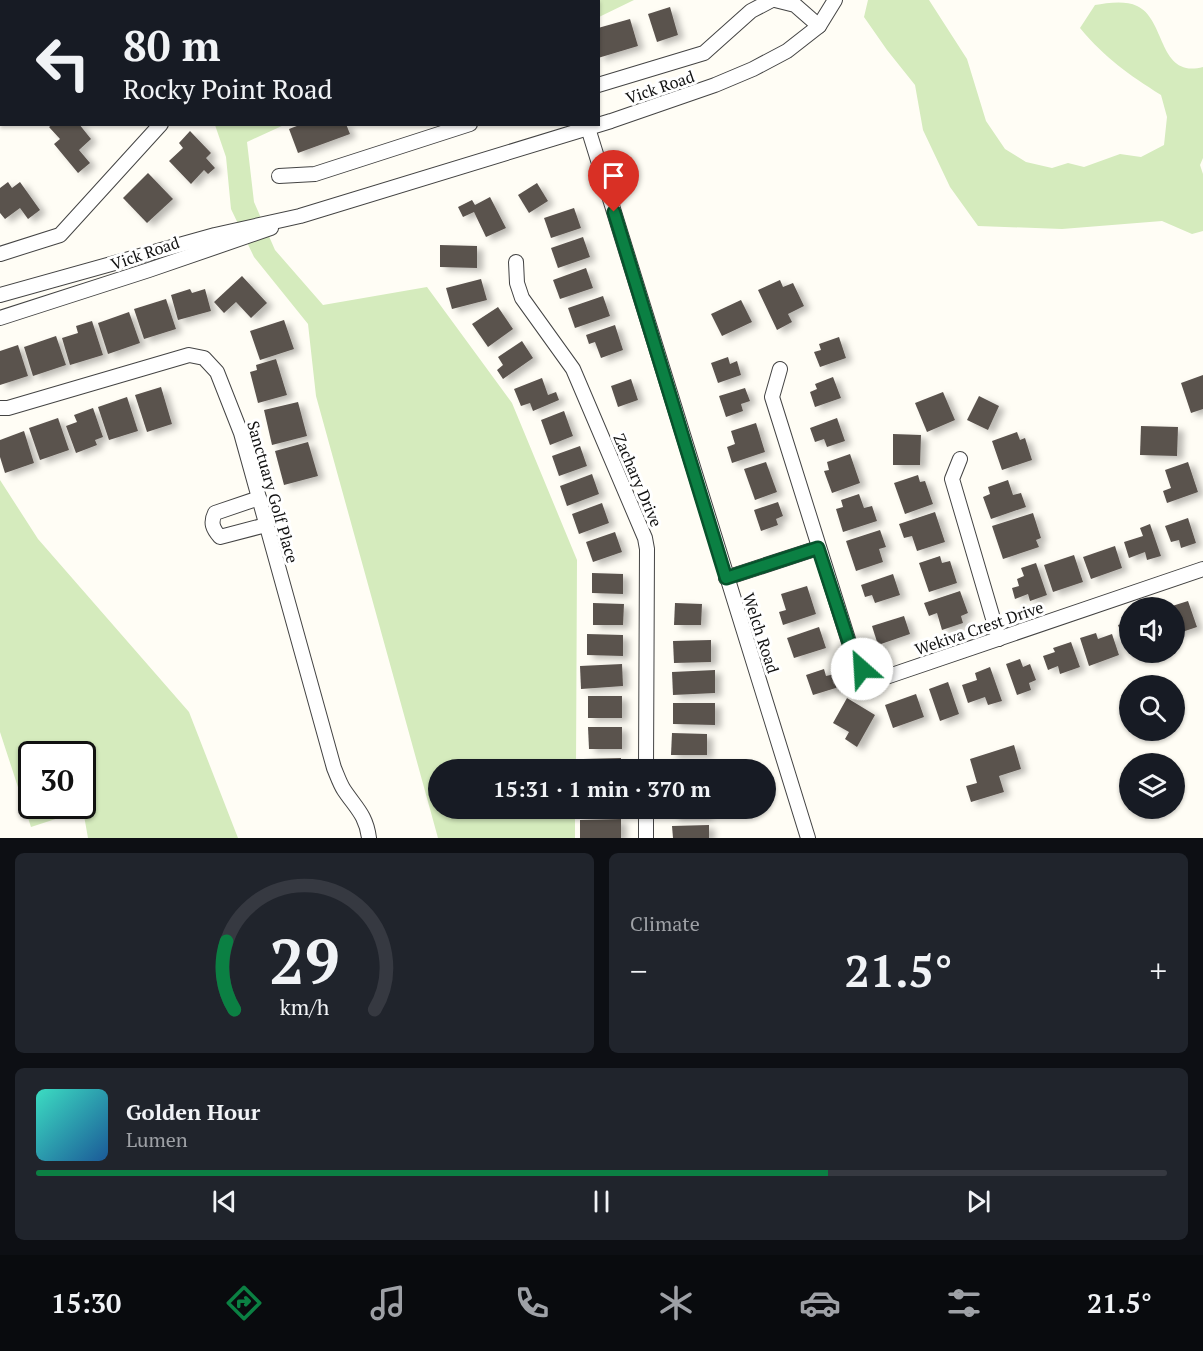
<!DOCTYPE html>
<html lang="en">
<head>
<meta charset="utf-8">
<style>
  :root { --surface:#171b24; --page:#20242c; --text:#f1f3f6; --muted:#9ea1a6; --line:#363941; --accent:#0b8043 }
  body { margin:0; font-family:"PT Serif",serif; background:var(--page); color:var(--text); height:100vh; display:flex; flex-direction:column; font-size:22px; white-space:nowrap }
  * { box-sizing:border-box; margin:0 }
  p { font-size:20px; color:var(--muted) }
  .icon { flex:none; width:33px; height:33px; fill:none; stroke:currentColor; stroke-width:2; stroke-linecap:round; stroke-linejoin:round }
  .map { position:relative; height:838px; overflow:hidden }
  .details { display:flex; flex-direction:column; gap:15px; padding:15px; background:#0d0f14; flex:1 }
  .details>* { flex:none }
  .hud { position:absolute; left:0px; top:0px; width:600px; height:126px; box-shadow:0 2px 4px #0004; background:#171b24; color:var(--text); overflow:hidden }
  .fabs { position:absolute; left:1119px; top:597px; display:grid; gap:12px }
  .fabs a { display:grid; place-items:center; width:66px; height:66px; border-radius:50%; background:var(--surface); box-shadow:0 2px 4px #0004; font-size:30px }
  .speed { position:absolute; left:18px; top:741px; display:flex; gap:12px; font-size:30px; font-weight:700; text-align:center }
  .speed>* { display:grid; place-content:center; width:78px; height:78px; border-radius:50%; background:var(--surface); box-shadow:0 2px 4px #0004; line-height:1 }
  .speed .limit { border:3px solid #111; border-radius:9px; background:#fff; color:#111 }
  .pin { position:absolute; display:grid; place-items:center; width:51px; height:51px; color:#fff; margin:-62px -26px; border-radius:50% 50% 50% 0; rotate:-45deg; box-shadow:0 0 6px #0007 }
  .pin .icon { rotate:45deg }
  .me { position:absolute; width:66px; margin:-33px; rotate:334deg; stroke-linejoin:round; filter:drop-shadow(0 0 4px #0008) }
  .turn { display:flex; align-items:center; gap:21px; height:126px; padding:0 24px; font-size:27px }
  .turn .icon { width:78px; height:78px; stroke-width:2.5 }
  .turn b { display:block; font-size:42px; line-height:51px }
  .big { font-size:45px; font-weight:800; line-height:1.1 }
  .details .tile { flex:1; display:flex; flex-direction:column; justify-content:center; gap:9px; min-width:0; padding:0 21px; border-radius:9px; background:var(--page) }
  .details .dial { align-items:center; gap:0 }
  .dial svg { height:156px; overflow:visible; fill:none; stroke:var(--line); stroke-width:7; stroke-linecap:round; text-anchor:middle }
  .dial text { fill:var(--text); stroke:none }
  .song { display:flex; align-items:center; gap:18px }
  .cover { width:72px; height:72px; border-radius:9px; background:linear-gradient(135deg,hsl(170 70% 55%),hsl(210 70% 35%)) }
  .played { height:6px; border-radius:3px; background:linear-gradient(90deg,var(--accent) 70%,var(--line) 70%) }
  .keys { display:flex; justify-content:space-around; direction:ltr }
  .heat { display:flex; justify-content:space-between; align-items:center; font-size:33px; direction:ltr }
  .details .tiles { flex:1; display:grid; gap:15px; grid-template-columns:1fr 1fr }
  .tile:last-child { grid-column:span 2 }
  .trip { position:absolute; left:428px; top:759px; width:348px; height:60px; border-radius:30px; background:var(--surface); box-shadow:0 2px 4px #0004; font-weight:800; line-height:60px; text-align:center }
  .tabs { display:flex; height:96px; justify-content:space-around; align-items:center; background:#090b0e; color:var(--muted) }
  .tabs .icon { width:42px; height:42px }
  .tabs .selected { color:var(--accent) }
  .tabs b { font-size:27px; color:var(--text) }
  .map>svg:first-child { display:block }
  .green { fill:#d5ebbd; fill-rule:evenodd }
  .building { fill:#5a524d; filter:url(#shadow) }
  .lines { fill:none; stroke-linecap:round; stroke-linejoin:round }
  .minor-casing { stroke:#444; stroke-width:16 }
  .minor { stroke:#fff; stroke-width:14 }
  .route-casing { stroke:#07532c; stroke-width:15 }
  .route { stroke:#0b8043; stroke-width:10 }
  .labels { text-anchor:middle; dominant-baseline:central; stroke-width:6; stroke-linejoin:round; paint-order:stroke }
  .street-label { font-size:16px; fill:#111; stroke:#fff }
</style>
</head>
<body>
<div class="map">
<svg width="1203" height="838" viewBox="0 0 1203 838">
  <defs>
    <filter id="shadow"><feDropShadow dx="6" dy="3.5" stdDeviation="3" flood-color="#0004"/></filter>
  </defs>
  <rect width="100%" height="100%" fill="#fffdf5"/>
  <g class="green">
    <path d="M 367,0 L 634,0 L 599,17 L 598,2 L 365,1 Z"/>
    <path d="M 868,0 L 929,0 L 967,59 L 986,121 L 1005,149 L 1026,162 L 1052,168 L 1068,163 L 1084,167 L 1120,154 L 1141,157 L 1164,145 L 1167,117 L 1161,95 C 1128,74 1106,59 1080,28 L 1095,5 C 1107,3 1125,0 1137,6 C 1166,19 1158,79 1203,67 L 1203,158 L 1200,165 L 1203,174 L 1203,231 L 1192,234 L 1162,221 L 1062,229 L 978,226 L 950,187 L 923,130 L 915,85 L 887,50 L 864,17 Z"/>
    <path d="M 215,125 L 284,125 L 247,142 L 254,202 L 275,250 L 323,305 L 427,287 L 512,403 L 577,560 L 576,769 L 438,770 L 438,808 L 575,809 L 575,838 L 438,838 L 316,396 L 308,324 L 254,257 L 231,209 L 226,157 Z"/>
    <path d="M 0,480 L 38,539 L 189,712 L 238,838 L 88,838 L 83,810 L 31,827 L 0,732 ZM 82,754 L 82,806 L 32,806 L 32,754 Z"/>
  </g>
  <g class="building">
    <path d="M 670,7 L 678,35 L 657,42 L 648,14 Z"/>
    <path d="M 630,19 L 638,46 L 598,58 L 598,28 Z"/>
    <path d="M 53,124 L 79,124 L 91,139 L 79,150 L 90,163 L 78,173 L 54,144 L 60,139 L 49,127 Z"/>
    <path d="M 302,124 L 346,124 L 350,134 L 298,153 L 289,129 Z"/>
    <path d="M 190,131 L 211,153 L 206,158 L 215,168 L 208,174 L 204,170 L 191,184 L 169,161 L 183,148 L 179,143 Z"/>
    <path d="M 148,173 L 173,199 L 147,223 L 123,198 Z"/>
    <path d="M 8,182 L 12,188 L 20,182 L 40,210 L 28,219 L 20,208 L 5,219 L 0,213 L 0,188 Z"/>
    <path d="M 537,183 L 548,201 L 529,213 L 518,195 Z"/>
    <path d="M 490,197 L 506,228 L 486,237 L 474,212 L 463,217 L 458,207 L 472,200 L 475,205 Z"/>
    <path d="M 574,208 L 581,228 L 551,238 L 544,218 Z"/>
    <path d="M 583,237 L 590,257 L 558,268 L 551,248 Z"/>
    <path d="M 440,245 L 477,246 L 477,268 L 440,267 Z"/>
    <path d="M 586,268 L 593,288 L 560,299 L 553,280 Z"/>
    <path d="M 242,276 L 267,303 L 251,318 L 236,302 L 224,313 L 214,302 Z"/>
    <path d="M 481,279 L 487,300 L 452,309 L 446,288 Z"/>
    <path d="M 780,280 L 783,287 L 793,283 L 804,306 L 788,314 L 792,322 L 777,330 L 758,290 Z"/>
    <path d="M 190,289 L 192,293 L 205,289 L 211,311 L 178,320 L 171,295 Z"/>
    <path d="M 603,296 L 610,316 L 575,328 L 568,308 Z"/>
    <path d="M 166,299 L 176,329 L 144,339 L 134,309 Z"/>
    <path d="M 741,300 L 752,322 L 722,336 L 711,314 Z"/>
    <path d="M 498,307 L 513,329 L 488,347 L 472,324 Z"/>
    <path d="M 129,312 L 140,343 L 108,354 L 98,323 Z"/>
    <path d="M 284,320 L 294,349 L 260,360 L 250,331 Z"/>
    <path d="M 92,321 L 103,355 L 70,365 L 62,338 L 78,333 L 76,326 Z"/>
    <path d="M 615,325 L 623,350 L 601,358 L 595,342 L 589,344 L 586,335 Z"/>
    <path d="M 56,336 L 66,365 L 33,376 L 24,347 Z"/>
    <path d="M 839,337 L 846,358 L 820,367 L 814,352 L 821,350 L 819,344 Z"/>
    <path d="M 522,341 L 533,358 L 503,379 L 497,370 L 503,365 L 498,357 Z"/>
    <path d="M 18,345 L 28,376 L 0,385 L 0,351 Z"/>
    <path d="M 728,357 L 730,364 L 737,361 L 741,375 L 718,383 L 711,363 Z"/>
    <path d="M 276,359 L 287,395 L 258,403 L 250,372 L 257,370 L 256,365 Z"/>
    <path d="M 1203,375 L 1203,409 L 1191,413 L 1181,383 Z"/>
    <path d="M 833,377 L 841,398 L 815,407 L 810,392 L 817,389 L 815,384 Z"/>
    <path d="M 542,378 L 548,395 L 556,392 L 559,400 L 533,411 L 530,403 L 521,406 L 514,389 Z"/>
    <path d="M 631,379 L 638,400 L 618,407 L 611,386 Z"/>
    <path d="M 161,387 L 172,424 L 147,432 L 135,395 Z"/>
    <path d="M 745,388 L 750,401 L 741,404 L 743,411 L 726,417 L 719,396 Z"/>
    <path d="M 943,392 L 955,420 L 927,432 L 915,403 Z"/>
    <path d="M 979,396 L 999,406 L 988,430 L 967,420 Z"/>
    <path d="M 127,397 L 138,431 L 109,440 L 98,407 Z"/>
    <path d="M 298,402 L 307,436 L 272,445 L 264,410 Z"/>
    <path d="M 93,408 L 103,437 L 95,440 L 97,445 L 76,453 L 66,426 L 77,422 L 74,415 Z"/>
    <path d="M 564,411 L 573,436 L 550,445 L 541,420 Z"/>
    <path d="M 58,418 L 69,450 L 40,460 L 29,428 Z"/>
    <path d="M 837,418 L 845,441 L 827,447 L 824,439 L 815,442 L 810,428 Z"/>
    <path d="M 756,423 L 765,452 L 732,463 L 727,447 L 735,444 L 731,431 Z"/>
    <path d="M 1141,426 L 1178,427 L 1177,456 L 1140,455 Z"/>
    <path d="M 24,431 L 34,463 L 5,473 L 0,457 L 0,440 Z"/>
    <path d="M 1017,432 L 1020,440 L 1025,438 L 1032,460 L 1002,470 L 992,441 Z"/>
    <path d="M 893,434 L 921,435 L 920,465 L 893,465 Z"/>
    <path d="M 308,442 L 318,476 L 284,485 L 275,451 Z"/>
    <path d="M 580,446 L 587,466 L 559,476 L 552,456 Z"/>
    <path d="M 850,454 L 860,483 L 832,493 L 824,471 L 829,470 L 827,462 Z"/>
    <path d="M 766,462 L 777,492 L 755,500 L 744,469 Z"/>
    <path d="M 1188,462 L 1198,492 L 1167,503 L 1163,491 L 1171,488 L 1165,470 Z"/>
    <path d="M 592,474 L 599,494 L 567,506 L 560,486 Z"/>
    <path d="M 918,475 L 920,482 L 925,481 L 933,504 L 905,514 L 894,483 Z"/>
    <path d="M 1008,480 L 1013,495 L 1021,493 L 1026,507 L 991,519 L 983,497 L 990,494 L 988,487 Z"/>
    <path d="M 859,494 L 864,508 L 872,506 L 877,521 L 843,532 L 836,509 L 843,507 L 841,500 Z"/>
    <path d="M 778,502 L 783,516 L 776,519 L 778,525 L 761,531 L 754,510 Z"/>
    <path d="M 602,503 L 609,523 L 579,534 L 572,514 Z"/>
    <path d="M 935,512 L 945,542 L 917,551 L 912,536 L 904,538 L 899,524 Z"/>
    <path d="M 1033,513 L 1041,538 L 1036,540 L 1039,547 L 1003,559 L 992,526 Z"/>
    <path d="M 1188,518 L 1196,543 L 1181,548 L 1179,540 L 1171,542 L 1165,526 Z"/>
    <path d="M 1150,524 L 1161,556 L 1147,560 L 1145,552 L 1129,558 L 1124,542 L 1143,536 L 1140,528 Z"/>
    <path d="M 880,530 L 886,547 L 879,549 L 883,562 L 856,571 L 846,541 Z"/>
    <path d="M 615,532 L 622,552 L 593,562 L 586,542 Z"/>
    <path d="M 1115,546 L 1122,568 L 1091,579 L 1083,557 Z"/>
    <path d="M 1074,555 L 1083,582 L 1053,592 L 1044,565 Z"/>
    <path d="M 940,556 L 942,563 L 950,561 L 957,583 L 929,592 L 919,563 Z"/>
    <path d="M 1036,563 L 1047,595 L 1030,601 L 1028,594 L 1015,599 L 1012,588 L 1019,586 L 1017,579 L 1024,576 L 1021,568 Z"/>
    <path d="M 592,573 L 623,574 L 623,594 L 592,593 Z"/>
    <path d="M 893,574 L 900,595 L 875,603 L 872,595 L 865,597 L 861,585 Z"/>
    <path d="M 807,586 L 816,614 L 783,625 L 779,612 L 786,610 L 781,594 Z"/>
    <path d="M 960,591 L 968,613 L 961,616 L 963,623 L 942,630 L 937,613 L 929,616 L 924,603 Z"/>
    <path d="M 1188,601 L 1197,627 L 1176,634 L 1174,608 L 1169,607 Z"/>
    <path d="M 593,603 L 624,604 L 623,625 L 593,625 Z"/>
    <path d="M 675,603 L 702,604 L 701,625 L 674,625 Z"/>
    <path d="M 904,616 L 910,634 L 878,645 L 872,626 Z"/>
    <path d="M 1130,621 L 1130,648 L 1127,649 L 1118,625 Z"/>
    <path d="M 819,627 L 826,648 L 794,658 L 787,638 Z"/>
    <path d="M 1096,633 L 1098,639 L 1112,634 L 1119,655 L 1089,666 L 1080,638 Z"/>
    <path d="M 587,634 L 623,635 L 623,656 L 587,655 Z"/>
    <path d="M 711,640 L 711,662 L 674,663 L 673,641 Z"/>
    <path d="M 1071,642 L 1080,667 L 1060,674 L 1058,666 L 1048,670 L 1043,656 L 1055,652 L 1053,648 Z"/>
    <path d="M 1020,659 L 1023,667 L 1030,664 L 1036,680 L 1029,683 L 1031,690 L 1017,695 L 1006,664 Z"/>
    <path d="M 622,664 L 623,686 L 581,689 L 580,666 Z"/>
    <path d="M 990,667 L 1002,701 L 988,705 L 985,697 L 968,703 L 962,685 L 977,680 L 975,673 Z"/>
    <path d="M 824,669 L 826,676 L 835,674 L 839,687 L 813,695 L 806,675 Z"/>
    <path d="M 715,670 L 715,693 L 673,695 L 672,672 Z"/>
    <path d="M 948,682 L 959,714 L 940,721 L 929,689 Z"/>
    <path d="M 916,694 L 924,717 L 893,728 L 885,705 Z"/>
    <rect x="588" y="696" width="34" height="22"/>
    <path d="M 847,698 L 875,715 L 857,747 L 845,739 L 849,732 L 833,723 Z"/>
    <path d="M 673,703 L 715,703 L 715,725 L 673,724 Z"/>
    <path d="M 588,727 L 622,727 L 622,749 L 589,749 Z"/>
    <path d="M 672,733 L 707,734 L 707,755 L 671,755 Z"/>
    <path d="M 1014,745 L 1021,769 L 999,776 L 1004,792 L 971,802 L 966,786 L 977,783 L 970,759 Z"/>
    <path d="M 621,758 L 621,770 L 584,770 L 583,759 Z"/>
    <path d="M 711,763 L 711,770 L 672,770 L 672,764 Z"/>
    <rect x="673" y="808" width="34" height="9"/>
    <path d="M 621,819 L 621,838 L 580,838 L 580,820 Z"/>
    <path d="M 709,825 L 709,838 L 673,838 L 672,826 Z"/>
  </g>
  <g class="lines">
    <defs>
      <g id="minor">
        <path d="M 298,0 L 298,2"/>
        <path d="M 775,0 L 795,5 L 819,26"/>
        <path d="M 45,2 L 46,0"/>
        <path d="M 0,51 L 2,50"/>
        <path d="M 598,85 L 704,53 L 751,11 L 772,0"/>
        <path d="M 588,128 L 808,838"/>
        <path d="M 279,176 L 315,174 L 470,124"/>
        <path d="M 0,254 L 60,235 L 161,124"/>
        <path d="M 516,262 L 517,283 L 522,298 L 573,369 L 645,538 L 647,549 L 646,770"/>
        <path d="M 0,295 L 215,235 L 300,216 L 611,121 L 715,85 L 753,69 L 787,51 L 819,26 L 835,0"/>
        <path d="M 0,318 L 149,270 L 271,228"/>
        <path d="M 780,369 L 772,397 L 853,655 C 863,670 868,676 886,677 L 1203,569"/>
        <path d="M 0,408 L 8,408 L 189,355 L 204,358 L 217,372 L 241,433 L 334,768 C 337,775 340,784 344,790 C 356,808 366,815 369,838"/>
        <path d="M 960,459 L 952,479 L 999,639"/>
        <path d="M 259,498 L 215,513 C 210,523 213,529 220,537 L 266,525"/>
        <path d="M 726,578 L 818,548"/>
        <path d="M 646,838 L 646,808"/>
      </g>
    </defs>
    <use href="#minor" class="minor-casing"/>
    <use href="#minor" class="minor"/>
  </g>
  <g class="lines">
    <defs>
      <path id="route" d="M 614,212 L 726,578 L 818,548 L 853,655 L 862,669"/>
    </defs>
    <use href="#route" class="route-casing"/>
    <use href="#route" class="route"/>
  </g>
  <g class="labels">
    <g class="street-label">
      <text transform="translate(660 87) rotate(-19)">Vick Road</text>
      <text transform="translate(145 253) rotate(-19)">Vick Road</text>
      <text transform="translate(638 480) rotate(67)">Zachary Drive</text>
      <text transform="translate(273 492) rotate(74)">Sanctuary Golf Place</text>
      <text transform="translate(979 628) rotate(-19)">Wekiva Crest Drive</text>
      <text transform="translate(761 633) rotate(72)">Welch Road</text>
    </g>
  </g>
</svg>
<div class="fabs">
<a><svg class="icon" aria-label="sound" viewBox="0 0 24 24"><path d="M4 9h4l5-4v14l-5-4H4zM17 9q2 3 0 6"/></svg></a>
<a><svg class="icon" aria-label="search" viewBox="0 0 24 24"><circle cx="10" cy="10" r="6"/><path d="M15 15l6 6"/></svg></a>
<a><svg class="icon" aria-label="layers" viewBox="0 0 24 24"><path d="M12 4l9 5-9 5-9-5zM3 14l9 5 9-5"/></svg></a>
</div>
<div class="speed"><div class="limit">30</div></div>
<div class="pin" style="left:614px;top:212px;background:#d93025"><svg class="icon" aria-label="arrive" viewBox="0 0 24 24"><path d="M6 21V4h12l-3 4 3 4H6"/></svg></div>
<svg class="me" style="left:862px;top:669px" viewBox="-20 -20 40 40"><circle r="19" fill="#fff"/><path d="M0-13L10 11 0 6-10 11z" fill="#0b8043"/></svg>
<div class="trip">15:31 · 1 min · 370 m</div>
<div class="hud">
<div class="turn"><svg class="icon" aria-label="left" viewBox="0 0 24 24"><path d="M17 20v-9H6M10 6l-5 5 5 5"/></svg><div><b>80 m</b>Rocky Point Road</div></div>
</div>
</div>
<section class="details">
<div class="tiles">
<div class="tile dial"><svg viewBox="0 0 100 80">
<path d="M14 69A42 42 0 1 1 86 69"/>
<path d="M14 69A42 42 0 0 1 10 34" stroke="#0b8043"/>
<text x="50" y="56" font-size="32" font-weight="700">29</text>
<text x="50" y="72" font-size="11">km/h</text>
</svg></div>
<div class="tile"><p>Climate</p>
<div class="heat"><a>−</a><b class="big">21.5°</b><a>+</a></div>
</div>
<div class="tile">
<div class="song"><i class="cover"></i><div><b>Golden Hour</b><p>Lumen</p></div></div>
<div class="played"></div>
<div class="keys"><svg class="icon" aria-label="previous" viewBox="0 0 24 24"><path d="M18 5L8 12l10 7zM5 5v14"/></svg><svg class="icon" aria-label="pause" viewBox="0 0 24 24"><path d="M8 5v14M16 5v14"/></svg><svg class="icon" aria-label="next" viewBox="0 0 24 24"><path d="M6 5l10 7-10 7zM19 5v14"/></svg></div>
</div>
</div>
</section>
<nav class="tabs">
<b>15:30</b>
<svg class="icon selected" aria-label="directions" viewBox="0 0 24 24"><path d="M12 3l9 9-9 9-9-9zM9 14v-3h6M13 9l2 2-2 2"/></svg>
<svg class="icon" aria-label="music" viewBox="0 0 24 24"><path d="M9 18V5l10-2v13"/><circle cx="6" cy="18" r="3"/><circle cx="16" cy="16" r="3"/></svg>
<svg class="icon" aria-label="phone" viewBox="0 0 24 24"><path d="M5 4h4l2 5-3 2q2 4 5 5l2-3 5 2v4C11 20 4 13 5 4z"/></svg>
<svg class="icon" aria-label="climate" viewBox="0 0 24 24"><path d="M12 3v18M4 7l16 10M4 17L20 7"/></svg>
<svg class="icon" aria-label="car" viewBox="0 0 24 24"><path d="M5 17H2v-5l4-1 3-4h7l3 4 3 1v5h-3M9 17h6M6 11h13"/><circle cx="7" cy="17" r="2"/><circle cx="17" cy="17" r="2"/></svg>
<svg class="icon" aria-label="filters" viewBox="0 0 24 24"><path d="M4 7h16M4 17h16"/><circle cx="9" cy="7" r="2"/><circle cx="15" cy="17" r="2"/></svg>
<b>21.5°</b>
</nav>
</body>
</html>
